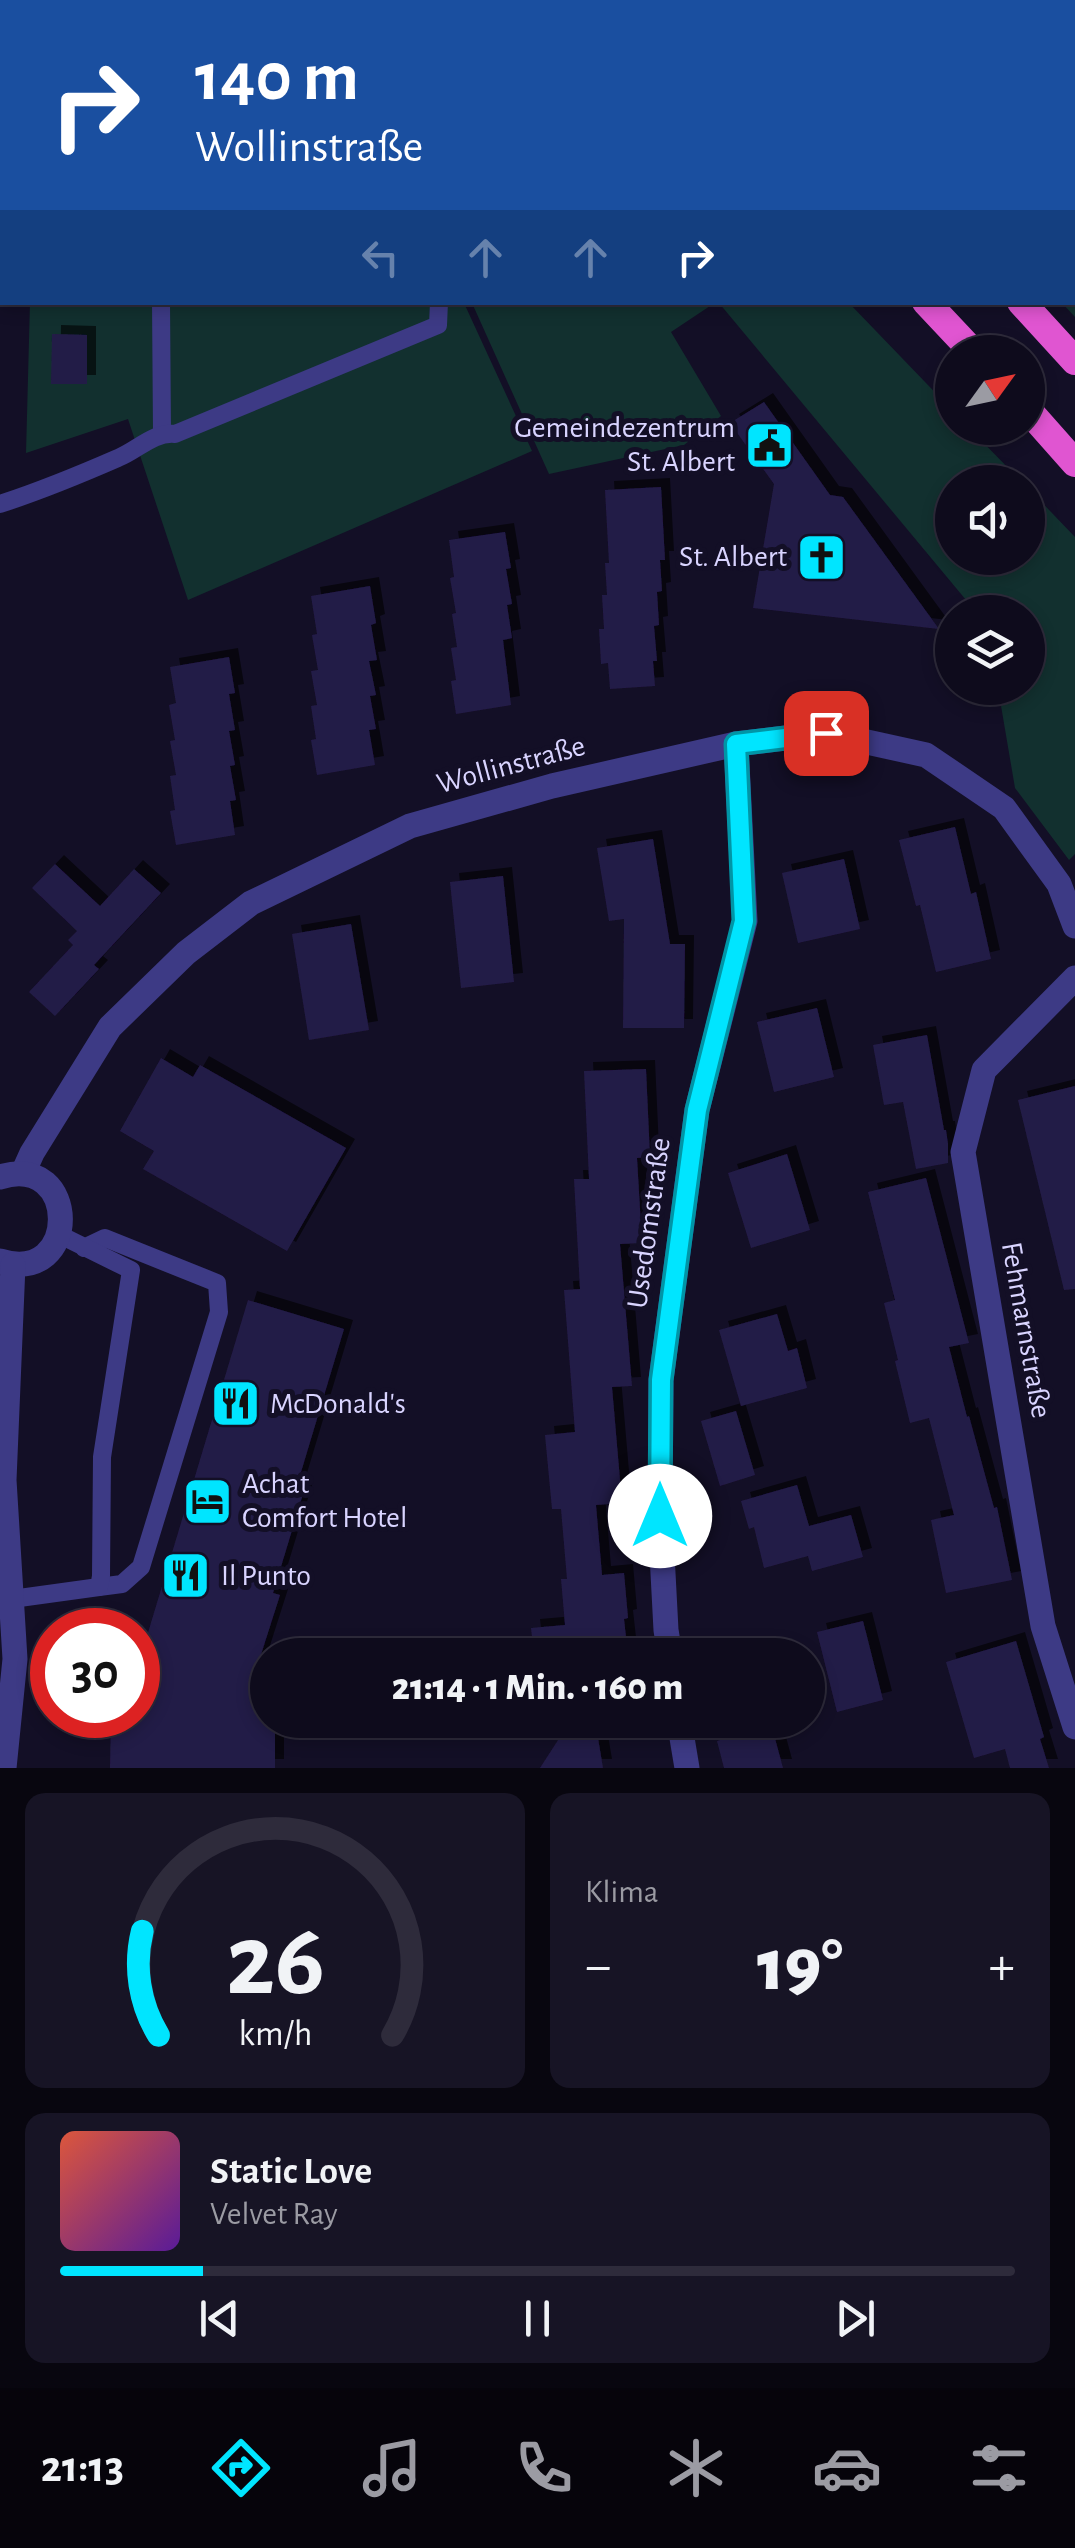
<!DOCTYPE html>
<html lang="de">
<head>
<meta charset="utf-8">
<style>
  :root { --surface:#0e0b1c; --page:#171425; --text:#f1f3f6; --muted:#9b9ba3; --line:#2e2b3b; --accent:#00e5ff }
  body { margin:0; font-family:"Alegreya Sans",sans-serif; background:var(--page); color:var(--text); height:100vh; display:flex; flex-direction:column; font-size:38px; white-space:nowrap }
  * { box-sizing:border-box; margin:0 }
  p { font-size:32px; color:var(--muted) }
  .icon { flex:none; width:55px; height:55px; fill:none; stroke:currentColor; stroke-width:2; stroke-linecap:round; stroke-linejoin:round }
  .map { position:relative; height:1768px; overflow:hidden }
  .side { display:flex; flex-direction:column; gap:25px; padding:25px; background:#08060f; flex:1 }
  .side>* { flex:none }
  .top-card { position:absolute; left:0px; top:0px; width:1075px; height:305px; box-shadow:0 5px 15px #0003,0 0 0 2px var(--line); background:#1a4fa0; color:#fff; overflow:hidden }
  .needle { width:65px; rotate:57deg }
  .controls { position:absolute; left:935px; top:335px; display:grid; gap:20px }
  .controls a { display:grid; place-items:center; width:110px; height:110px; border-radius:50%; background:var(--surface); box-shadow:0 5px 15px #0003,0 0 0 2px var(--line); font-size:50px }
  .speed { position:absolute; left:30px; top:1608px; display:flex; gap:20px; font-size:50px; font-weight:700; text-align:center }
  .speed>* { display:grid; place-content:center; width:130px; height:130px; border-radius:50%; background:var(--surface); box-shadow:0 5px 15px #0003,0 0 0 2px var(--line); line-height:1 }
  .speed .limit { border:15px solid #d22; background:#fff; color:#111 }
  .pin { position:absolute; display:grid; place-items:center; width:85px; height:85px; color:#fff; margin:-42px; border-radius:20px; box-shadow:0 5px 15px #0006 }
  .me { position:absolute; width:110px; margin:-55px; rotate:0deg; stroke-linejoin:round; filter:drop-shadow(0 0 8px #0008) }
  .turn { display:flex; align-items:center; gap:35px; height:210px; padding:0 30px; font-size:45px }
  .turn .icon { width:130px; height:130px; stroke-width:2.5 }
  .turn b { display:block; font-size:70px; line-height:85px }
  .lanes { display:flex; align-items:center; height:95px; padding:0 30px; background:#0003; justify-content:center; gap:50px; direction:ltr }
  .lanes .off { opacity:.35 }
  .big { font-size:75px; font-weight:800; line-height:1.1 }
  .side .widget { flex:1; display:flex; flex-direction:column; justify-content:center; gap:15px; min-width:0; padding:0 35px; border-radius:20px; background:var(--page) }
  .side .dial { align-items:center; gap:0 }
  .dial svg { height:260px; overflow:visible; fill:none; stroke:var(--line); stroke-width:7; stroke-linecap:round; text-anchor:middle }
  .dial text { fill:var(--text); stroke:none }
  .song { display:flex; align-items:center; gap:30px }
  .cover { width:120px; height:120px; border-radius:15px; background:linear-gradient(135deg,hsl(10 70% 55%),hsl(270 70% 35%)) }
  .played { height:10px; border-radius:5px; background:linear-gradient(90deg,var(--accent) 15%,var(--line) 15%) }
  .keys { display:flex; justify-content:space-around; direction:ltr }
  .heat { display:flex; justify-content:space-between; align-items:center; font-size:55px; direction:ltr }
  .side .tiles { flex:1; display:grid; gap:25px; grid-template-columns:1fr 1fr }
  .widget:last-child { grid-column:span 2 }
  .trip { position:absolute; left:250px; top:1638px; width:575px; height:100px; border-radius:50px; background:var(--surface); box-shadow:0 5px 15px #0003,0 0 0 2px var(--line); font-weight:800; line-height:100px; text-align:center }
  .menu { display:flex; height:160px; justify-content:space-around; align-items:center; background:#06040b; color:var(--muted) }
  .menu .icon { width:70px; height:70px }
  .menu .current { color:var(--accent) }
  .menu b { font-size:45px; color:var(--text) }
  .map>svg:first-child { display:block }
  .green { fill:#12302f }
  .building { fill:#241b47; filter:url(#shadow) }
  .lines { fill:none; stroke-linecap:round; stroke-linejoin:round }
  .service { stroke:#3d3a85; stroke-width:18 }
  .minor { stroke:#3d3a85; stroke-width:25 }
  .trunk { stroke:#e055d1; stroke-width:28 }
  .route-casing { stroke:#0095a6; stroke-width:25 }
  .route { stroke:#00e5ff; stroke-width:18 }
  .labels { text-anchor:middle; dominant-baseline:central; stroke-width:10; stroke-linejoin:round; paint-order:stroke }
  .poi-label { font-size:30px; fill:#d9d4ff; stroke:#130f26; text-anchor:start }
  .street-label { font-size:30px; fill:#d9d4ff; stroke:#130f26 }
</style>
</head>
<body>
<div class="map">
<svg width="1075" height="1768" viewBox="0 0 1075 1768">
  <defs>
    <filter id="shadow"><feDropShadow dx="9" dy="-9" stdDeviation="0" flood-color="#0009"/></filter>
  </defs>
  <rect width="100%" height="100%" fill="#130f26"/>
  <g class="green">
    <path d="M 40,0 L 476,0 L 478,2 L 40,2 Z"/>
    <path d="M 791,0 L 1075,0 L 1075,317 L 1062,303 L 1072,302 L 1072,2 L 793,2 Z"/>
    <path d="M 30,302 L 464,303 L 532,451 L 188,600 L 128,419 L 26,453 Z"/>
    <path d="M 472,303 L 712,303 L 713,304 L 671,332 L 721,416 L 684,445 L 549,474 Z"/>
    <path d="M 719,303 L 849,303 L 952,410 L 952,428 L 969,428 L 1022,482 L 952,482 L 952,558 L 1028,558 L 1028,488 L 1075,537 L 1075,854 L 1069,860 L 1015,788 L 998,688 L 1028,688 L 1028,612 L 976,612 Z"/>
  </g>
  <g class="building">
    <path d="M 52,334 L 87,335 L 87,384 L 51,384 Z"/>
    <path d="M 764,402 L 830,495 L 843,497 L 939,629 L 753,608 L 774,484 L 730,423 Z"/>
    <path d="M 661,487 L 665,560 L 660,560 L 662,591 L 657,592 L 659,625 L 654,626 L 657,661 L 653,661 L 655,686 L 610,689 L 608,663 L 601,664 L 599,629 L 604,629 L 602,595 L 607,595 L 605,563 L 609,563 L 605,490 Z"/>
    <path d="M 505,532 L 511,568 L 506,569 L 512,604 L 507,605 L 512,638 L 503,640 L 511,705 L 456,714 L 451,681 L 456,680 L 451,648 L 457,647 L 452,614 L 456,613 L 450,578 L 454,577 L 449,540 Z"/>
    <path d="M 370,586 L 376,623 L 371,625 L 377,660 L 369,661 L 376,695 L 370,696 L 376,729 L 369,730 L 375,765 L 317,775 L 311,740 L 316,739 L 311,706 L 317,705 L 311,671 L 318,670 L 312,635 L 317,634 L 311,596 Z"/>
    <path d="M 229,657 L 235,693 L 229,694 L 235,730 L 229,731 L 235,765 L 230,766 L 236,800 L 230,801 L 235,835 L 176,845 L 170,811 L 175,810 L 170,776 L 176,775 L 170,741 L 175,740 L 169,705 L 176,703 L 170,667 Z"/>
    <path d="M 955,827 L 971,894 L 976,892 L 991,959 L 936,972 L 920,905 L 916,906 L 899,840 Z"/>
    <path d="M 653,839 L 670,944 L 685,944 L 684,1028 L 623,1028 L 624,919 L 609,921 L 597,848 Z"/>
    <path d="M 844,859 L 860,929 L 798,943 L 782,873 Z"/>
    <path d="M 55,864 L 100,906 L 134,869 L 161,893 L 94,965 L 99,969 L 55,1016 L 29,992 L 73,945 L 68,940 L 77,931 L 32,888 Z"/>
    <path d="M 503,876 L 514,982 L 461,988 L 450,882 Z"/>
    <path d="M 351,924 L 369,1030 L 309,1040 L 292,934 Z"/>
    <path d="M 817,1008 L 834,1077 L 774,1092 L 757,1022 Z"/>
    <path d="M 927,1035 L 944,1130 L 946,1130 L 948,1144 L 948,1163 L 916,1169 L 903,1102 L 884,1105 L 873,1045 Z"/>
    <path d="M 161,1058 L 193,1077 L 200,1065 L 346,1148 L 287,1251 L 143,1169 L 154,1151 L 120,1131 Z"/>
    <path d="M 646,1069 L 650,1157 L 637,1158 L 642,1243 L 620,1244 L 632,1386 L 612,1387 L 622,1503 L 596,1505 L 602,1575 L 624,1573 L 628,1618 L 624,1619 L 628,1655 L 534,1655 L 531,1628 L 565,1625 L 561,1579 L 567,1579 L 561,1509 L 552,1509 L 545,1435 L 575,1432 L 564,1290 L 580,1289 L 574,1179 L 589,1179 L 584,1071 Z"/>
    <path d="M 1075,1086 L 1075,1289 L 1064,1290 L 1018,1100 Z"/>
    <path d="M 787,1154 L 810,1230 L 751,1248 L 728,1173 Z"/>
    <path d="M 926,1178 L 969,1343 L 949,1347 L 967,1417 L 969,1416 L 994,1508 L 997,1507 L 1012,1580 L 946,1593 L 931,1520 L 954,1515 L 929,1418 L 910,1423 L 895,1361 L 898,1360 L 884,1303 L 895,1300 L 868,1192 Z"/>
    <path d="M 248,1300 L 344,1329 L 295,1492 L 303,1494 L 273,1593 L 280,1595 L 257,1667 L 268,1667 L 268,1720 L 275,1720 L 275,1768 L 110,1768 L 111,1715 L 138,1715 L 138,1666 Z"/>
    <path d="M 777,1314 L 788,1351 L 797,1348 L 807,1388 L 741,1406 L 719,1330 Z"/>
    <path d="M 736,1411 L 755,1475 L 720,1486 L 701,1421 Z"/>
    <path d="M 797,1485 L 809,1526 L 851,1515 L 863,1557 L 812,1571 L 808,1556 L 764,1568 L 754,1527 L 749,1529 L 741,1501 Z"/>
    <path d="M 863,1621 L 883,1700 L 837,1712 L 817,1632 Z"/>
    <path d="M 1016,1641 L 1044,1737 L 1040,1739 L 1049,1768 L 1010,1768 L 1005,1749 L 974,1758 L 946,1662 Z"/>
    <path d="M 571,1720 L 595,1720 L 603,1768 L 540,1768 Z"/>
    <path d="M 730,1720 L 770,1720 L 783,1768 L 724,1768 L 717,1741 L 734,1736 Z"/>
  </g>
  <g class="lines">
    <g class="service">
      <path d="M 166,2 L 166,0"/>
      <path d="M 161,302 L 162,433"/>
      <path d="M 0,504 C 40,491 79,475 118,458 C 138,450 153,432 175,434 L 438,325 L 439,302"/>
      <path d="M 84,1248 L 105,1238 L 217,1283 L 219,1312 L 141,1567 L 122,1584 L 99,1587"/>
      <path d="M 12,1599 L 99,1587 L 101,1576 L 102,1457 L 131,1270 L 60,1235"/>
    </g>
    <g class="minor">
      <path d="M 1075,978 L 984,1070 L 963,1152 L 1043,1626 L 1075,1727"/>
      <path d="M 23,1173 L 32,1153 L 110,1027 L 186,953 L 251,903 L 410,826 L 552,786 L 736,744 L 826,733 L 926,755 L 1004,808 L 1059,884 L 1075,926"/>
      <path d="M 0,1177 C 80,1152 81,1286 0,1261"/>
      <path d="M 670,1655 L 666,1630 L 660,1516 L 661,1380 L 697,1110 L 745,921 L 736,744"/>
      <path d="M 679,1720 L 687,1768"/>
      <path d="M 4,1768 L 15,1659 L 4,1480 L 13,1265"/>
    </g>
    <g class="trunk">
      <path d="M 648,0 L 651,2"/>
      <path d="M 744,0 L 746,2"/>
      <path d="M 926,302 L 973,352"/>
      <path d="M 1021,302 L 1075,361"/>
      <path d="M 1028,410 L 1075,463"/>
    </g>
  </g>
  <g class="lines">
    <defs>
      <path id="route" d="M 660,1516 L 661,1380 L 697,1110 L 744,921 L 736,744 L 826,733"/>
    </defs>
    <use href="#route" class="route-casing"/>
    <use href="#route" class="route"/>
  </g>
  <defs>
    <symbol id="civic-square" viewBox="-11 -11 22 22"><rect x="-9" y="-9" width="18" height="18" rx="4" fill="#00e5ff" stroke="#130f26"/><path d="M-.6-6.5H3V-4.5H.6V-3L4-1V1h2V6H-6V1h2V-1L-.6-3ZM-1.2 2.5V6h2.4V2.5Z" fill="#111"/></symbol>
    <symbol id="church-square" viewBox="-11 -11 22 22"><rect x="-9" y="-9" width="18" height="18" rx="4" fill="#00e5ff" stroke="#130f26"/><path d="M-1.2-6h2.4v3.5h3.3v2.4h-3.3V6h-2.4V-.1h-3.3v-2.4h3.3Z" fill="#111"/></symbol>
    <symbol id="restaurant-square" viewBox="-11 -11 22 22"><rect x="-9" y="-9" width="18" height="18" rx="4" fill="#00e5ff" stroke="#130f26"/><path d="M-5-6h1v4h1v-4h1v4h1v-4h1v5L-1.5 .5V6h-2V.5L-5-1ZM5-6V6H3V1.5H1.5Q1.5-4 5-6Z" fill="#111"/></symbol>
    <symbol id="hotel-square" viewBox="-11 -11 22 22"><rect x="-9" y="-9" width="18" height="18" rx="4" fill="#00e5ff" stroke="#130f26"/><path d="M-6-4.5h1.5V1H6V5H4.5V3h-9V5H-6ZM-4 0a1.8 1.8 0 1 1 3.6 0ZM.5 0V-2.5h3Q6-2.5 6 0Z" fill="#111"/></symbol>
  </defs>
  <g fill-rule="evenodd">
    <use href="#civic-square" x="742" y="418" width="55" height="55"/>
    <use href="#church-square" x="794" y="530" width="55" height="55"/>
    <use href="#restaurant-square" x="208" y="1376" width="55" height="55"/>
    <use href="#hotel-square" x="180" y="1474" width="55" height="55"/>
    <use href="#restaurant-square" x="158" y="1548" width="55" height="55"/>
  </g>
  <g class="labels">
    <g class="poi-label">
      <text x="735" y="428" text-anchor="end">Gemeindezentrum<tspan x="735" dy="34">St. Albert</tspan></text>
      <text x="787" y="557" text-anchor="end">St. Albert</text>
      <text x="270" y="1404">McDonald's</text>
      <text x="242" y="1484">Achat<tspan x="242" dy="34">Comfort Hotel</tspan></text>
      <text x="221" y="1576">Il Punto</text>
    </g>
    <g class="street-label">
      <text transform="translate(511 765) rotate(-15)">Wollinstraße</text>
      <text transform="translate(649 1223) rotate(-82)">Usedomstraße</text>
      <text transform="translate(1026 1330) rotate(80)">Fehmarnstraße</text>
    </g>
  </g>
</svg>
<div class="controls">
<a><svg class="needle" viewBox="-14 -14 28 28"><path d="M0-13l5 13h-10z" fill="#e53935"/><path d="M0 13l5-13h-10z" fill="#9b9ba3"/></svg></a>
<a><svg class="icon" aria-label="sound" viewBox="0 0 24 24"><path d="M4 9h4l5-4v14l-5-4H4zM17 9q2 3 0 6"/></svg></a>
<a><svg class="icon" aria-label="layers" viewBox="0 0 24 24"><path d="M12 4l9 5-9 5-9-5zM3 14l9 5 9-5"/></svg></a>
</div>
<div class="speed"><div class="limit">30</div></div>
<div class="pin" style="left:826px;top:733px;background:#d93025"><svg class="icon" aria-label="arrive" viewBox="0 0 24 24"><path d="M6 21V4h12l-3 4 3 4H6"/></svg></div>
<svg class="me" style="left:660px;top:1516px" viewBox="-20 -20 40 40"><circle r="19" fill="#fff"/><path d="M0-13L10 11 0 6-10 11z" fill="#00e5ff"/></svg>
<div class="trip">21:14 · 1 Min. · 160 m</div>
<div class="top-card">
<div class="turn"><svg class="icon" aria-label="right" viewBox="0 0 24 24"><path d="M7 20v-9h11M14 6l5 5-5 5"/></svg><div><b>140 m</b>Wollinstraße</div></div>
<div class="lanes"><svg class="icon off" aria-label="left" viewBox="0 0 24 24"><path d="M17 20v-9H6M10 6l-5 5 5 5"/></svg><svg class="icon off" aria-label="ahead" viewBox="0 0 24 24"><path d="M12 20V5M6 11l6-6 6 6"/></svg><svg class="icon off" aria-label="ahead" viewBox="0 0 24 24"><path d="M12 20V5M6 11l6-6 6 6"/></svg><svg class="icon" aria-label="right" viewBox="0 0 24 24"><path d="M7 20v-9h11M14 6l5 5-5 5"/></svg></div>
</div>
</div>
<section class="side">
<div class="tiles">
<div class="widget dial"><svg viewBox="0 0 100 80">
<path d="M14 69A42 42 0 1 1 86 69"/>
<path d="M14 69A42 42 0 0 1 9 37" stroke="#00e5ff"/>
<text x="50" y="56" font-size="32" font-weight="700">26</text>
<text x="50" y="72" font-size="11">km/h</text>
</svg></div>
<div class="widget"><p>Klima</p>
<div class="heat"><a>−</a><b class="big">19°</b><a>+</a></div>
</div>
<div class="widget">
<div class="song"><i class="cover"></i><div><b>Static Love</b><p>Velvet Ray</p></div></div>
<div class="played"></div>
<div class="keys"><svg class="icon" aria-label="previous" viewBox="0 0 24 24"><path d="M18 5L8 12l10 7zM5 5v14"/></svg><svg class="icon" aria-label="pause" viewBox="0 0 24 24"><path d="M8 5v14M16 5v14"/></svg><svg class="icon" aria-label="next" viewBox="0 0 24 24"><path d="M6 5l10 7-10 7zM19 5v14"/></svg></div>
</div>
</div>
</section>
<nav class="menu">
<b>21:13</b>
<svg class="icon current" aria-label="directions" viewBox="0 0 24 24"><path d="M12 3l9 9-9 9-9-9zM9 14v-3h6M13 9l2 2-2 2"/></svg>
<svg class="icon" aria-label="music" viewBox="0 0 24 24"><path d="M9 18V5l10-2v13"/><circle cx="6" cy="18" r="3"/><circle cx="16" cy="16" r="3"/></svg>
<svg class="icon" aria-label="phone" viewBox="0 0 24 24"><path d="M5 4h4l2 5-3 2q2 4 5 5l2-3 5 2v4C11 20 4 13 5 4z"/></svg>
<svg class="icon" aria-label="climate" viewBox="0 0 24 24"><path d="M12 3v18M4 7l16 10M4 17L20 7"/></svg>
<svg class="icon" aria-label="car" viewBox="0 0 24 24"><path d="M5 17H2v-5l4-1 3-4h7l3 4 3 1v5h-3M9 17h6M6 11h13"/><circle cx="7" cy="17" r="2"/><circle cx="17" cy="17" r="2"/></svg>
<svg class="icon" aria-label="filters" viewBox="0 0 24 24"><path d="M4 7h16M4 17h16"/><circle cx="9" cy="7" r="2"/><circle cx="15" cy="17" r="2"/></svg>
</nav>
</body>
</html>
